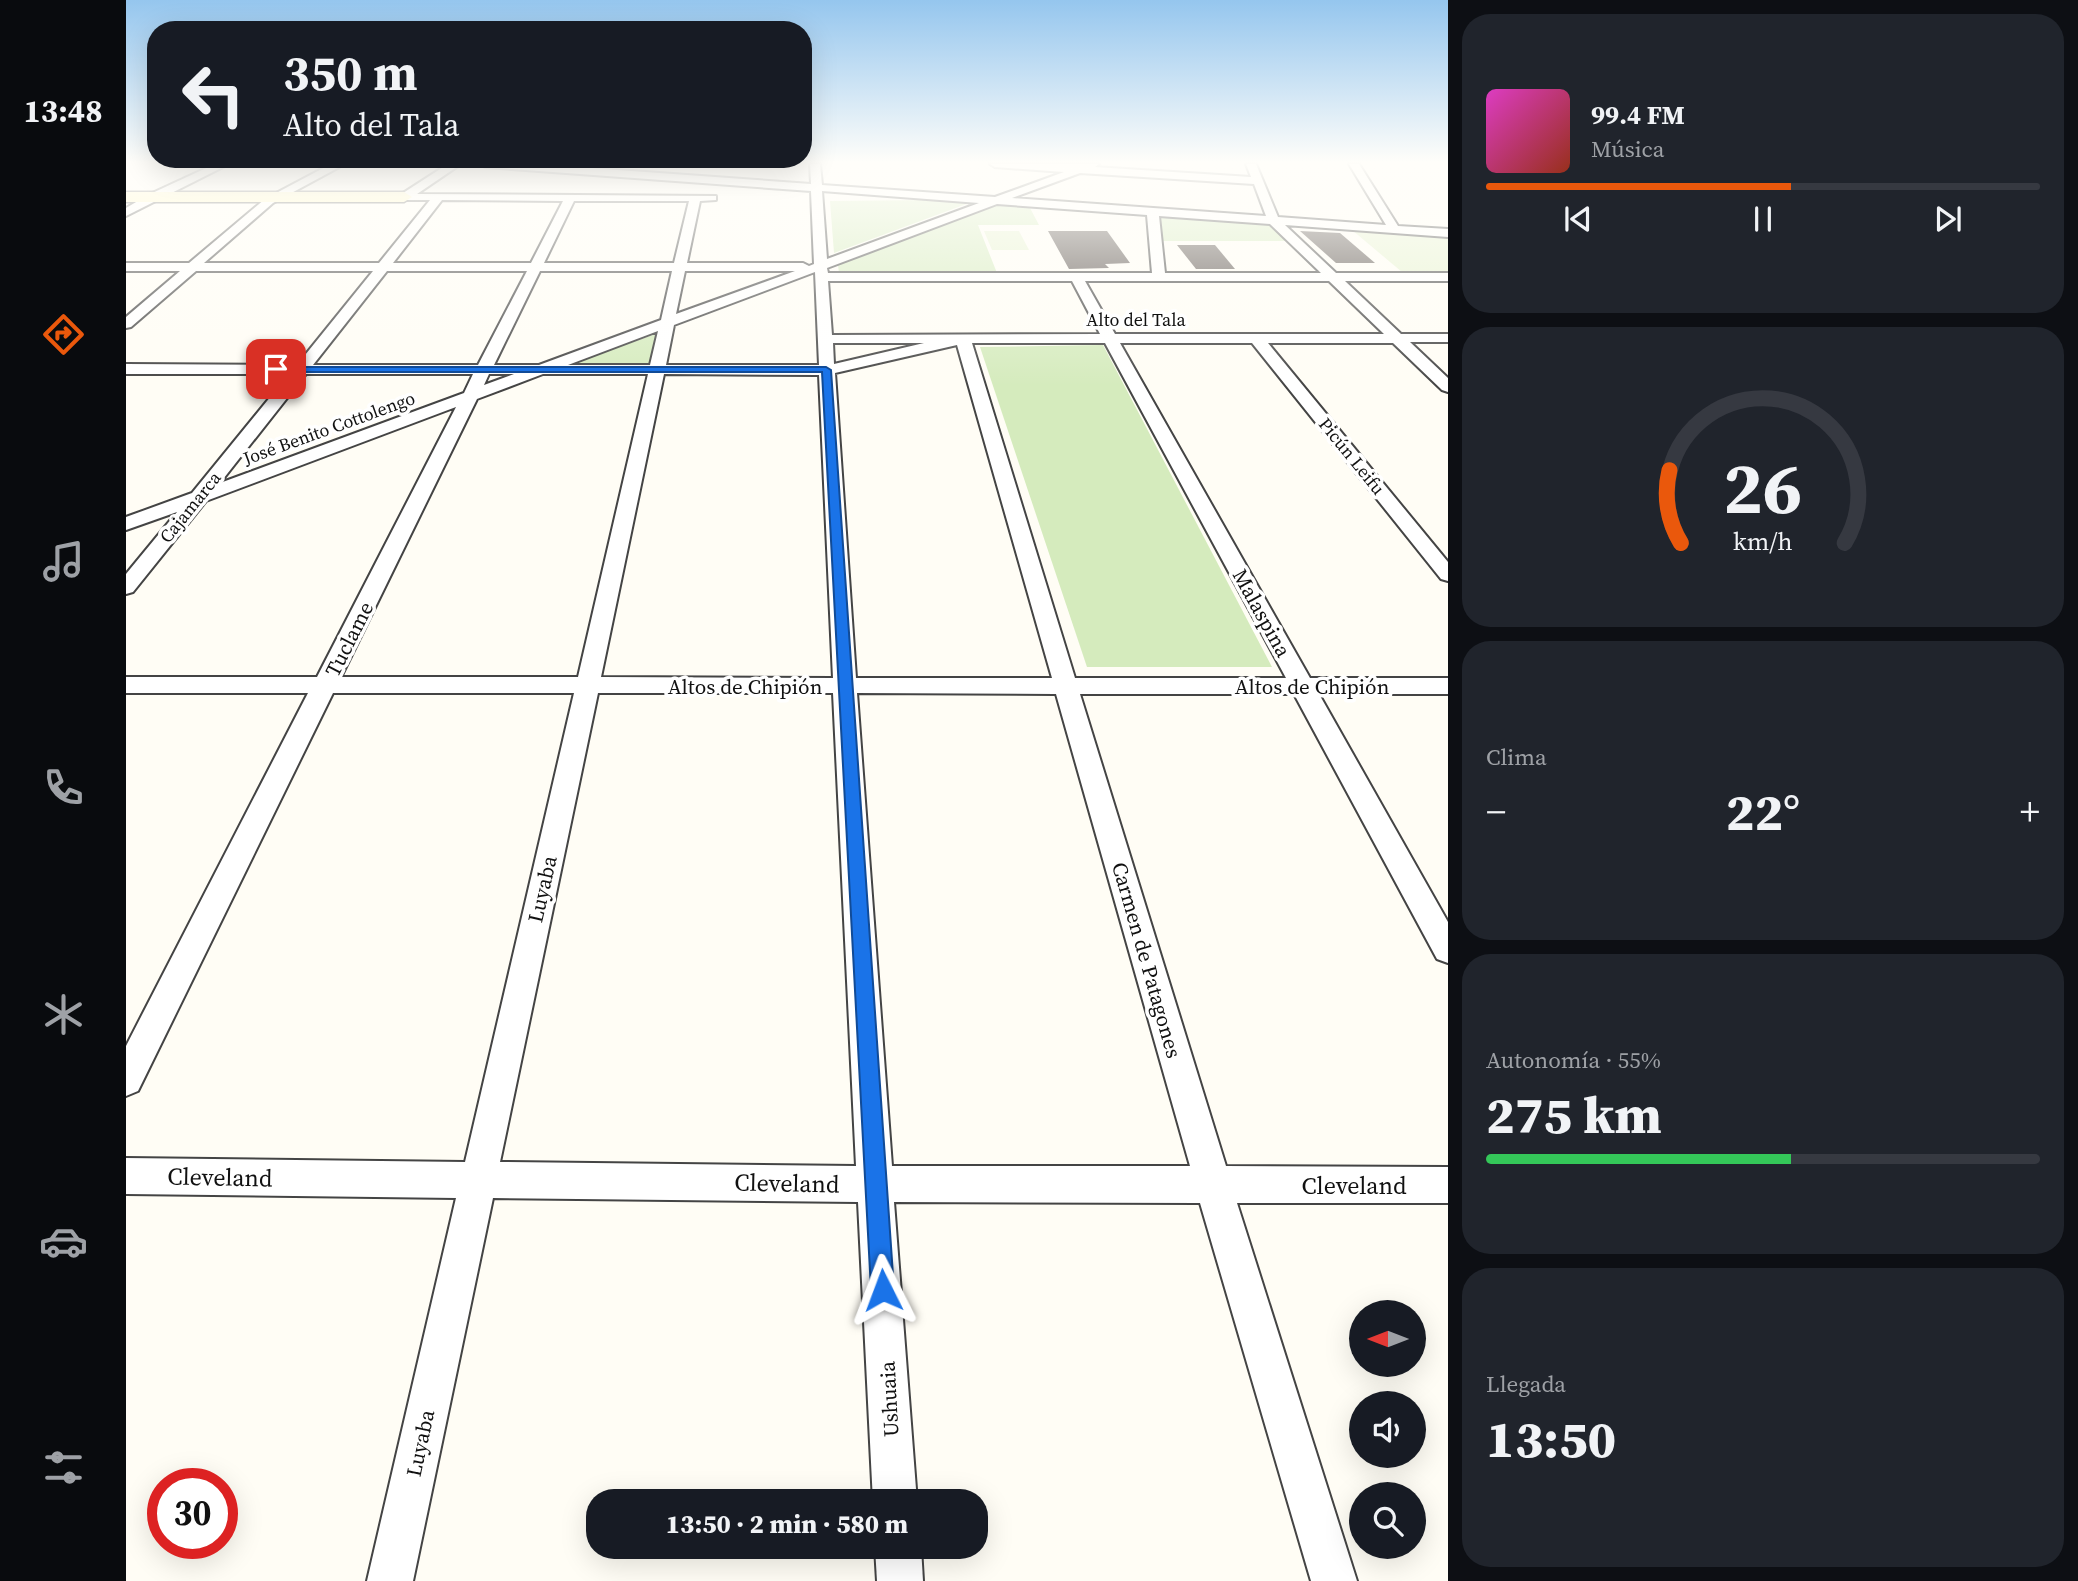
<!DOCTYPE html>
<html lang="es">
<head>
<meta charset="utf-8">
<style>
  :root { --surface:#171b24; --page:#20242c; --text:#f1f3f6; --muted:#9ea1a6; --line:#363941; --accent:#ea580c }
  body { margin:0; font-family:"Source Serif 4",serif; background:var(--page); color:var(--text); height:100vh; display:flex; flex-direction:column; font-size:26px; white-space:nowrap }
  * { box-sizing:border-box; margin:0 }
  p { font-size:23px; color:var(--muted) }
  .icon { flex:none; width:38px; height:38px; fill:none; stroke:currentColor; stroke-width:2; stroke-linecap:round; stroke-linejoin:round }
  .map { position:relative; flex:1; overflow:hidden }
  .side { display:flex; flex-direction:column; gap:14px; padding:14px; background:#0d0f14; width:630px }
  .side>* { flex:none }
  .guide { position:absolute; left:21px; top:21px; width:665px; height:147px; border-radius:28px; box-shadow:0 7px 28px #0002; background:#171b24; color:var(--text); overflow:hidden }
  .needle { width:46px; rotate:270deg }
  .fabs { position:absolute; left:1223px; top:1300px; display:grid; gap:14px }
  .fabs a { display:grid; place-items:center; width:77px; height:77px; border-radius:50%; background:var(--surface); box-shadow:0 7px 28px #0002; font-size:35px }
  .speed { position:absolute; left:21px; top:1468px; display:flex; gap:14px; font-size:35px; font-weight:700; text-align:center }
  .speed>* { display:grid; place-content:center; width:91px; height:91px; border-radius:50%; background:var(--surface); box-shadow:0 7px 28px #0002; line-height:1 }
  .speed .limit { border:10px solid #d22; background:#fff; color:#111 }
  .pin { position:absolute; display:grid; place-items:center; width:60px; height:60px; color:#fff; margin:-30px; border-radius:14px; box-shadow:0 4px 10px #0006 }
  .me { position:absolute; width:77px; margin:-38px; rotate:357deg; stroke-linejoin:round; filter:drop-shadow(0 0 5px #0008) }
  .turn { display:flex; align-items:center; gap:24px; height:147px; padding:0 21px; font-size:32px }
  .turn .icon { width:91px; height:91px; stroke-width:2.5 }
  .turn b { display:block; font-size:49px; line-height:60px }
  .big { font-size:52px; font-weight:800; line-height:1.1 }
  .side .tile { flex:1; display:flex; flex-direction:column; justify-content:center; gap:10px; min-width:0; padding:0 24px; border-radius:28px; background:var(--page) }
  .side .dial { align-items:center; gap:0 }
  .dial svg { height:182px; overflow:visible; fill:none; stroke:var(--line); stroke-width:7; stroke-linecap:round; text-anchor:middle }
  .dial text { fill:var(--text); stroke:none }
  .song { display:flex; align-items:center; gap:21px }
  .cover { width:84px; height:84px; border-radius:10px; background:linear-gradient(135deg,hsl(310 70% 55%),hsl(10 70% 35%)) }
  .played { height:7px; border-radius:4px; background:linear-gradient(90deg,var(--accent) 55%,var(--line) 55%) }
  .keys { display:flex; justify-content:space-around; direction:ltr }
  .heat { display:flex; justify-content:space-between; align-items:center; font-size:38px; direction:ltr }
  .charge { height:10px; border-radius:5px; background:linear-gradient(90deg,#34c759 55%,var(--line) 0) }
  .trip { position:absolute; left:460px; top:1489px; width:402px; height:70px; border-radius:28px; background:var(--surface); box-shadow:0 7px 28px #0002; font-weight:800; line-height:70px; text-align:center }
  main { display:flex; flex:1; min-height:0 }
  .tabs { display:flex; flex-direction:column; width:126px; justify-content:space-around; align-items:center; background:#090b0e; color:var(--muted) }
  .tabs .icon { width:49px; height:49px }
  .tabs .on { color:var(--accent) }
  .tabs b { font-size:32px; color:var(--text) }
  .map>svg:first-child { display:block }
  .green { fill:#d5ebbd }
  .pitch { fill:#e6f2cf }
  .building { fill:#5a524d }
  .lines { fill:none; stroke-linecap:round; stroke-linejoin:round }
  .street-casing { stroke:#444; stroke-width:4 }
  .secondary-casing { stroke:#333; stroke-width:3 }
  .street { fill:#fff; fill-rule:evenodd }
  .secondary { fill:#fff6b0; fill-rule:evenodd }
  .route { fill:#1a73e8; stroke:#114b97; stroke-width:2 }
  .labels { text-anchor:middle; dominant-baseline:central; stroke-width:7; stroke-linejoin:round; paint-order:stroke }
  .far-street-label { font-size:18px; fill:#111; stroke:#fff }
  .street-label { font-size:21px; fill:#111; stroke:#fff }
  .near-street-label { font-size:24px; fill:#111; stroke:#fff }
</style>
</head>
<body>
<main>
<nav class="tabs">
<b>13:48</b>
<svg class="icon on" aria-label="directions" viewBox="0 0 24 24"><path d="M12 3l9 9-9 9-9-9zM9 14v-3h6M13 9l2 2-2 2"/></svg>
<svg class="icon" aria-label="music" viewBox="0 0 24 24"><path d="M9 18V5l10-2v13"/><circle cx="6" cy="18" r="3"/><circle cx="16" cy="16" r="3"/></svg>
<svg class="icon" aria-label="phone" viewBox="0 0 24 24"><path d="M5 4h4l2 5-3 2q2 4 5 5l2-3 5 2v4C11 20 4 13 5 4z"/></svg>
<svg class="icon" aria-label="climate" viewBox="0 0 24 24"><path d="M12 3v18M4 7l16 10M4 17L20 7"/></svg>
<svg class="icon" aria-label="car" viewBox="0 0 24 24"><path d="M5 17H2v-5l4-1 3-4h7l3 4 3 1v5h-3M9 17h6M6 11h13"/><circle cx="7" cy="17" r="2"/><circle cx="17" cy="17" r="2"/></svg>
<svg class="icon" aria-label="filters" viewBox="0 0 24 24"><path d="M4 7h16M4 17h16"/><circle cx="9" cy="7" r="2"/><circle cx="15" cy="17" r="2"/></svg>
</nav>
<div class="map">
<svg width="1322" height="1581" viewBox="0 0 1322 1581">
  <rect width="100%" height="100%" fill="#fffdf5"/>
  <g class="green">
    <path d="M 803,200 L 843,203 L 708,253 L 704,201 Z"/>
    <path d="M 872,205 L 904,208 L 913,225 L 852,225 L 871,273 L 713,273 L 712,265 Z"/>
    <path d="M 1039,215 L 1132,222 L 1143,225 L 1160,241 L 1035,241 L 1033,218 Z"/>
    <path d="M 535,332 L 526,363 L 448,363 Z"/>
    <path d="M 977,345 L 1146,667 L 961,667 L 854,347 Z"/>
  </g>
  <g class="pitch">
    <path d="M 1226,230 L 1322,236 L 1322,272 L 1276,272 Z"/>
    <path d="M 858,231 L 893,231 L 903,250 L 866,250 Z"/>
  </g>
  <g class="building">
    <path d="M 922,231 L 981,231 L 1004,263 L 979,264 L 983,268 L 943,269 Z"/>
    <path d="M 1174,231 L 1214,233 L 1249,263 L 1210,263 Z"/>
    <path d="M 1051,245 L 1089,245 L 1109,269 L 1070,269 Z"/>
  </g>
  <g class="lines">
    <defs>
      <g id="street">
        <path d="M 89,164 L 103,164 L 0,216 L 0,208 L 22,195 Z"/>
        <path d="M 205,164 L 219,164 L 147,203 L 78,263 L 253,263 L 304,200 L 278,200 L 274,199 L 274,195 L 322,164 L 335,164 L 291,194 L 590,196 L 590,200 L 574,201 L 561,263 L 677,263 L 683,266 L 688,264 L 685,191 L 359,167 L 354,164 L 408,164 L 685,184 L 684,164 L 694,164 L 696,185 L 869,197 L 938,172 L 869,167 L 864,164 L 973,164 L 969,167 L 1125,177 L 1120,164 L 1130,164 L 1152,217 L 1260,225 L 1223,164 L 1233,164 L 1272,226 L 1322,229 L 1322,237 L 1159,225 L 1210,273 L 1322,273 L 1322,281 L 1219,281 L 1275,334 L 1322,334 L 1322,342 L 1284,342 L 1322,378 L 1322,392 L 1316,390 L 1267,343 L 1142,343 L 1322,562 L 1322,581 L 1315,579 L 1126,343 L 994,343 L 1184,678 L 1322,678 L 1322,694 L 1193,694 L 1322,922 L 1322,963 L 1311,959 L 1168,694 L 954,694 L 1100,1166 L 1322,1167 L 1322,1203 L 1111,1203 L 1231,1581 L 1185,1581 L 1074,1203 L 768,1202 L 791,1502 L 747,1502 L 732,1202 L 367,1198 L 287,1581 L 241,1581 L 330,1198 L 0,1194 L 0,1158 L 339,1162 L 448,693 L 207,693 L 12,1091 L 0,1096 L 0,1046 L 182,693 L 0,693 L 0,677 L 191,677 L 330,407 L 80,501 L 7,592 L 0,594 L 0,574 L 51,512 L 0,530 L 0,517 L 66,493 L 163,374 L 0,374 L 0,364 L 171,365 L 247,271 L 70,271 L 5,327 L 0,328 L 0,317 L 54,271 L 0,271 L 0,263 L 63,263 L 139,199 ZM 954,173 L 1128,184 L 1140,216 L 886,198 ZM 696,191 L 853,203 L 701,259 ZM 316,200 L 437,201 L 405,263 L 267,263 ZM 448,201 L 563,201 L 548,263 L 418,263 ZM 871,204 L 1021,215 L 1026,273 L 702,273 L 701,268 ZM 1033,216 L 1144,224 L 1195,273 L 1039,273 ZM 261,271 L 401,271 L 352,365 L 187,365 ZM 414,271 L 546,271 L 535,320 L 413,365 L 368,365 ZM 559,271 L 669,271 L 550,314 ZM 689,272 L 693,365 L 540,365 L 548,325 ZM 702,281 L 946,281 L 974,334 L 706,335 ZM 959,281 L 1203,281 L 1258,334 L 989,334 ZM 532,331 L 524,365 L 442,365 ZM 707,343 L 798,343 L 708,364 ZM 846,343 L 979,343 L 1160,678 L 949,678 ZM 831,345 L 926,678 L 730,678 L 709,373 ZM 180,374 L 347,374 L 338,393 L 94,483 ZM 363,374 L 388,374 L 358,385 ZM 417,374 L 522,374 L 452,677 L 215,677 L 351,399 ZM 538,374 L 693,375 L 707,678 L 475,677 ZM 472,693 L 707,693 L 730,1166 L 374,1162 ZM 731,693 L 930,694 L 1064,1166 L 766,1166 Z"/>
        <path d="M 749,1547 L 795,1547 L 797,1581 L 751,1581 Z"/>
      </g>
      <path id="secondary" d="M 0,192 L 278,192 L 286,197 L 278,202 L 0,202 Z"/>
    </defs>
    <use href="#street" class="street-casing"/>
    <use href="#secondary" class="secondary-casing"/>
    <use href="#street" class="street"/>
    <use href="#secondary" class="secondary"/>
  </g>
  <linearGradient id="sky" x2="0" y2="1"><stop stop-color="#95c6ee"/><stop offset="0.42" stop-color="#fffefa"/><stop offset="1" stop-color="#fffefa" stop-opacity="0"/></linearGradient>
  <rect width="1322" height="386" fill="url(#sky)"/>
  <path class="route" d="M 147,367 L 700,367 L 705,370 L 768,1290 L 765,1298 L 757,1302 L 748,1298 L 745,1290 L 696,372 L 150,372 L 146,369 Z"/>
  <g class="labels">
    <g class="far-street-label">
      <text x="1010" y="319">Alto del Tala</text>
      <text transform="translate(203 428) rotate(-20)">José Benito Cottolengo</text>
      <text transform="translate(1226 456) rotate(51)">Picún Leifu</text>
      <text transform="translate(64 507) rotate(-51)">Cajamarca</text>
    </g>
    <g class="street-label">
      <text transform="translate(1136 613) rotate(61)">Malaspina</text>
      <text transform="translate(223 639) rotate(-63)">Tuclame</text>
      <text x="619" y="686">Altos de Chipión</text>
      <text x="1186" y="686">Altos de Chipión</text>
      <text transform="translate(416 889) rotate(-77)">Luyaba</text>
      <text transform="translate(1021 960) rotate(74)">Carmen de Patagones</text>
      <text transform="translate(763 1399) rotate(-93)">Ushuaia</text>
      <text transform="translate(294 1443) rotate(-78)">Luyaba</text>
    </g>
    <g class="near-street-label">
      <text transform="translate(94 1177) rotate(1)">Cleveland</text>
      <text transform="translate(661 1183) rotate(1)">Cleveland</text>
      <text x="1228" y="1185">Cleveland</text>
    </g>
  </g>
</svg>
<div class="fabs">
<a><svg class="needle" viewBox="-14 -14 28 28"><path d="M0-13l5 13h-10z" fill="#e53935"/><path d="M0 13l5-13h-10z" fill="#9ea1a6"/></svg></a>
<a><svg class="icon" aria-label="sound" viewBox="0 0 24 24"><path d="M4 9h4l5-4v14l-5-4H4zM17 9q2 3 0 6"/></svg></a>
<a><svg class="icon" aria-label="search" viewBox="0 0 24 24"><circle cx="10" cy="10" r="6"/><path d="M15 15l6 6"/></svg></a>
</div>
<div class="speed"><div class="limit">30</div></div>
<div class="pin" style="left:150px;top:369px;background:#d93025"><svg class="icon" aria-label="arrive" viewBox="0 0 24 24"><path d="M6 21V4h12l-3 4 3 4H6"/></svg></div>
<svg class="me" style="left:757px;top:1290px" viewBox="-20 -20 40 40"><path d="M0-17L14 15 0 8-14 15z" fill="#1a73e8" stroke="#fff" stroke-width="4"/></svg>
<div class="trip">13:50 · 2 min · 580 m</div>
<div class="guide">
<div class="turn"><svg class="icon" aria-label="left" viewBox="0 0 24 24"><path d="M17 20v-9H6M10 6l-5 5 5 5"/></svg><div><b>350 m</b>Alto del Tala</div></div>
</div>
</div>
<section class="side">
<div class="tile">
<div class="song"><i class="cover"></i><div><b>99.4 FM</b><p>Música</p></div></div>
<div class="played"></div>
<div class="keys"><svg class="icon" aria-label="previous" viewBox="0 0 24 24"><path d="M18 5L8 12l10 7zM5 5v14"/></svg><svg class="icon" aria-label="pause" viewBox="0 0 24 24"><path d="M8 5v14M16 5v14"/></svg><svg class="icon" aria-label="next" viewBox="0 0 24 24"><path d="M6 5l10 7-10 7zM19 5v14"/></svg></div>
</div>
<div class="tile dial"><svg viewBox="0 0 100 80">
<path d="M14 69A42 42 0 1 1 86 69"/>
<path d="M14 69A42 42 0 0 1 9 37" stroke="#ea580c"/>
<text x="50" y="56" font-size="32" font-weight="700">26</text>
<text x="50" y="72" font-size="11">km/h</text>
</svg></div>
<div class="tile"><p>Clima</p>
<div class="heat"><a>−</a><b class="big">22°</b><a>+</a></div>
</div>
<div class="tile"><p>Autonomía · 55%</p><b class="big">275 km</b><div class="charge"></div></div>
<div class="tile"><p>Llegada</p><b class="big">13:50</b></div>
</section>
</main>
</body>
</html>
